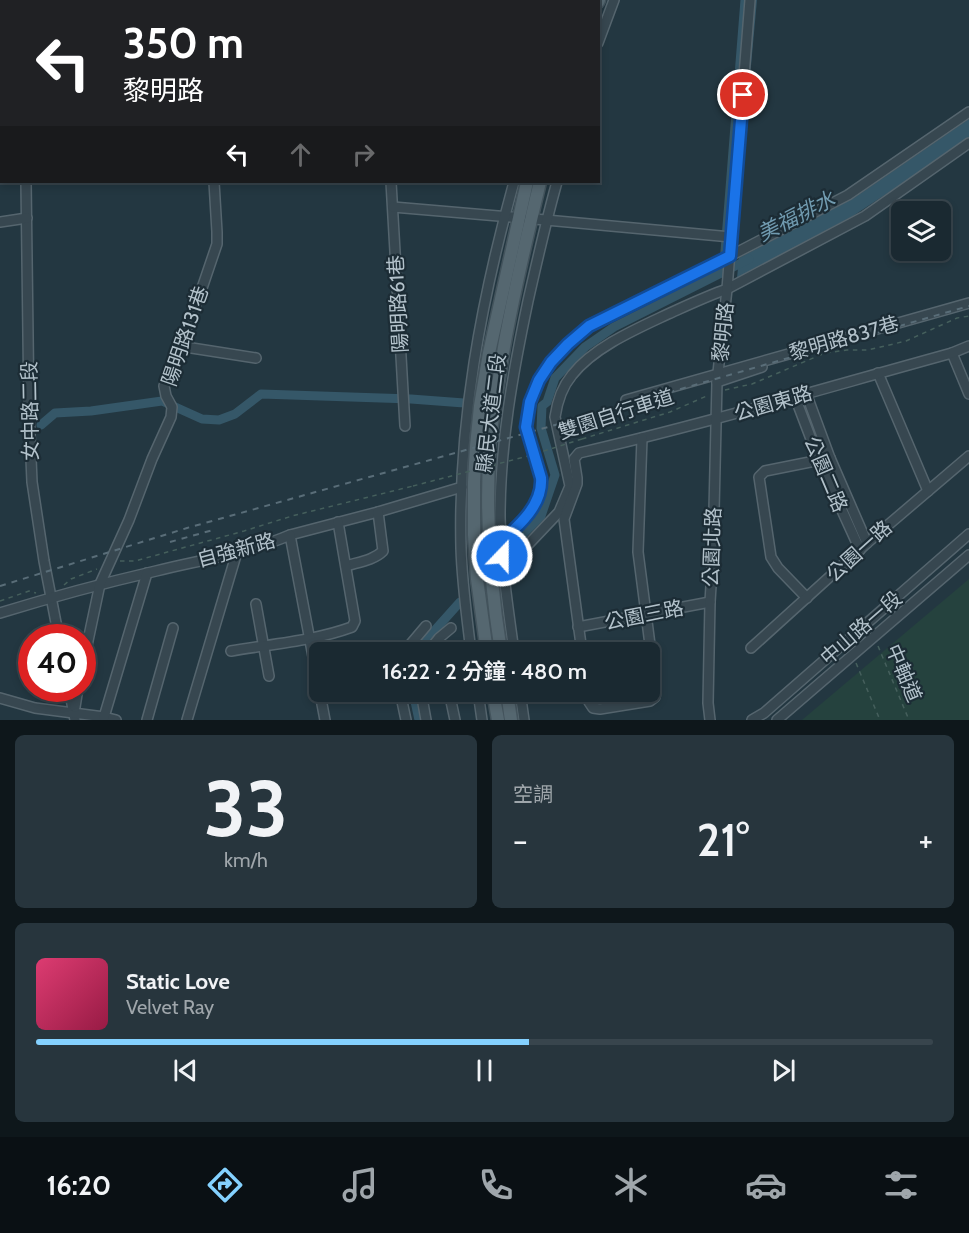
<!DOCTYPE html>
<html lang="zh-TW">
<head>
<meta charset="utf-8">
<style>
  :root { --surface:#1a2931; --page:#27353d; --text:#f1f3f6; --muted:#9fa6ab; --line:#38454d; --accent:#84d1ff }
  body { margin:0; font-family:Cabin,"Noto Sans TC",sans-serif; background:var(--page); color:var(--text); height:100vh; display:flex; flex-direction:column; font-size:22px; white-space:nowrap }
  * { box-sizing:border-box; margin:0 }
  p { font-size:20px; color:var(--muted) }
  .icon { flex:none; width:33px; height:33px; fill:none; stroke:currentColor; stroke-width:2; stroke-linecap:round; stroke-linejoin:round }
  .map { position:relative; height:720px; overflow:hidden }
  .side { display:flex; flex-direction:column; gap:15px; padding:15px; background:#0e171b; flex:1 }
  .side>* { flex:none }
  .hud { position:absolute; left:0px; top:0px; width:600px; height:183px; box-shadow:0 3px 9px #0003,0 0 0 2px var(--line); background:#202124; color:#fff; overflow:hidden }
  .buttons { position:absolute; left:891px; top:201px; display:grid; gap:12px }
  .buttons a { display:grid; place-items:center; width:60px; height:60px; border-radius:9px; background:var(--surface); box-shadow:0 3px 9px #0003,0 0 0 2px var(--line); font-size:30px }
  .speed { position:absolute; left:18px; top:624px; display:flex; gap:12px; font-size:30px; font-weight:700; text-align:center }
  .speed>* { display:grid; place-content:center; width:78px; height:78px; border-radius:50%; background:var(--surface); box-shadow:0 3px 9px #0003,0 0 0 2px var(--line); line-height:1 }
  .speed .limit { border:9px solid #d22; background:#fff; color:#111 }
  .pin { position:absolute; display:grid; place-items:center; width:51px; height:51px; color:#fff; margin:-26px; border:3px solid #fff; border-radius:50%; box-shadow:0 2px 6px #0007 }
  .me { position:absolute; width:66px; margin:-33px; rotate:22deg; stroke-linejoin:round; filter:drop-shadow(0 0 4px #0008) }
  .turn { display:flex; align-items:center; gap:21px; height:126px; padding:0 24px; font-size:27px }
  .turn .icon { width:78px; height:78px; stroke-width:2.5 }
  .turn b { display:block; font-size:42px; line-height:51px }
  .lanes { display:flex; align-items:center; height:57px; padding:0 24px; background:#0003; justify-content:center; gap:30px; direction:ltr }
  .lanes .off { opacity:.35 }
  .big { font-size:45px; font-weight:600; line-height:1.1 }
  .side .tile { flex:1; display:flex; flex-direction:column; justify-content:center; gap:9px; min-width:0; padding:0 21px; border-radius:9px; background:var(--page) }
  .side .dial { align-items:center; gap:0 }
  .dial b { font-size:78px; line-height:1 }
  .song { display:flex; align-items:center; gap:18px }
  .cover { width:72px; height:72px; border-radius:9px; background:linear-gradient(135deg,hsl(340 70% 55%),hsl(340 70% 35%)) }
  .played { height:6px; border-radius:3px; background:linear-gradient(90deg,var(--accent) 55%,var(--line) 55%) }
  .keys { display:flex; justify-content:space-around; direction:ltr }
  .heat { display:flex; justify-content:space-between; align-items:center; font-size:33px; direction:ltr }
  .side .tiles { flex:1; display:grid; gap:15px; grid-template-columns:1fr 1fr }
  .tile:last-child { grid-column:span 2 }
  .trip { position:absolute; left:309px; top:642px; width:351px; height:60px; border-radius:9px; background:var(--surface); box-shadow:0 3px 9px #0003,0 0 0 2px var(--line); font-weight:600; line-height:60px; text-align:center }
  .tabs { display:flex; height:96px; justify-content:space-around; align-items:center; background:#0a1014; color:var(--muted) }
  .tabs .icon { width:42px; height:42px }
  .tabs .on { color:var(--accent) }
  .tabs b { font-size:27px; color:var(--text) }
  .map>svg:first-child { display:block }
  .green { fill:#25423e }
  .water { fill:#355768 }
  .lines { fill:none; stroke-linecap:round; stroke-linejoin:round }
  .stream { stroke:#355768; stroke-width:2 }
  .canal { stroke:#355768; stroke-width:9 }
  .minor-casing { stroke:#55656e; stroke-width:12 }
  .major-casing { stroke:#43535c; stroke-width:15 }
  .path { stroke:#455f5c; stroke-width:1.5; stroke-dasharray:4.5 4.5; stroke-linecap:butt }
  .minor { stroke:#374750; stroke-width:9 }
  .major { stroke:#556770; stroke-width:12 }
  .rail { stroke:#596d78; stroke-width:2; stroke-dasharray:6 6; stroke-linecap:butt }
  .path-bridge { stroke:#455f5c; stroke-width:1.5; stroke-dasharray:4.5 4.5; stroke-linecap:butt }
  .route-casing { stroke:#114b97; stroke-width:15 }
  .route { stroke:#1a73e8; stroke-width:10 }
  .labels { text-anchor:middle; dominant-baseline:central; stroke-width:4.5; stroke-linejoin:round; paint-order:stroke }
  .street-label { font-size:20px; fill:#b3c2cb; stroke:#1c2c35 }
  .water-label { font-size:21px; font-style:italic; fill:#719bb0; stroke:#1c2c35 }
</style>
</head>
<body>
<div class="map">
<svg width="969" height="720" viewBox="0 0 969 720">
  <rect width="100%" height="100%" fill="#233741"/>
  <path class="green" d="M 969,579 L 969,720 L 802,720 Z"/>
  <path class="water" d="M 969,119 L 969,139 L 853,216 L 737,278 L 739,258 L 854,198 Z"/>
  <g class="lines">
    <path class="stream" d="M 743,143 L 756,0"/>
    <g class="canal">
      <path d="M 724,264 L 745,0"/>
      <path d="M 41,425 L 55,413 L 91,411 L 162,401 L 202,419 L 219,420 L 235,414 L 261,394 L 411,399 L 464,403"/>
      <path d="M 509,551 L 523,534 L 541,516 L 555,475 L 541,428 L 542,406 L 547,402 L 555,378 L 585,347 L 614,327 L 749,259"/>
      <path d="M 417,652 L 418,649 L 460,602"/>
      <path d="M 413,692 L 419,720"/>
    </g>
    <defs>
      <g id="minor">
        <path d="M 24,0 L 24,2"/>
        <path d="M 204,0 L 204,2"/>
        <path d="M 379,0 L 379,2"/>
        <path d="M 569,2 L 569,0"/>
        <path d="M 598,43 L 614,0"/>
        <path d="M 0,92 L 2,92"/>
        <path d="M 0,108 L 2,108"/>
        <path d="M 26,182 L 29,411 L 32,482 L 44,561 L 59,638"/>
        <path d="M 391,182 L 405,426"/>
        <path d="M 393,207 L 546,220 L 731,237"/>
        <path d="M 0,222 L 27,218"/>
        <path d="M 179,346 L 256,358"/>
        <path d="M 952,353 L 969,394"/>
        <path d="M 878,373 L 928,491"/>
        <path d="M 717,382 L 762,367"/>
        <path d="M 806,393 L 830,458 L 867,543"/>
        <path d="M 795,397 L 819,460 L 860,550"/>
        <path d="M 626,400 L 969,303"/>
        <path d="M 290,535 L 378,512 L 462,487"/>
        <path d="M 501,541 C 520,526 543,504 541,478 L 526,427 L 530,402 L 539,380 L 551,362 L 568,344 L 589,326 L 730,256 L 848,195 L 969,112"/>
        <path d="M 346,566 C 359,562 374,560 383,551 L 378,512"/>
        <path d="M 503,571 L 559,512 L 570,486 L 555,417 C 557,403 562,387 572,375 C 594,347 636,329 668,314 C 688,305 707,296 727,289 L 865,216 L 969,143"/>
        <path d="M 807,598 L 778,568 L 771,557 L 759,477 L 765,471 L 830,458"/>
        <path d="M 256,604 L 269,676"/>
        <path d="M 0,613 C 52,597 104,583 156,571 C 201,560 248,553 290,535 L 325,720"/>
        <path d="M 578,627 L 710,602"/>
        <path d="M 751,648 L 867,543 L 969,456"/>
        <path d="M 231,651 C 271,644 314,641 352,627 L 355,621 L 338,522"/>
        <path d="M 404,652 L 426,626"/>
        <path d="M 428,652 L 439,638 L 451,628"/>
        <path d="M 471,652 C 467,618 462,583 461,548 C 458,424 481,301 514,182"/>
        <path d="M 514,652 C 508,607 501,563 500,517 C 500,444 513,372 528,301 C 537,261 546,221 557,182"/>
        <path d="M 582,652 L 564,519 L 577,484 L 577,478 L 574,459 L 579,453 C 705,424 828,387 952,353 L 969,346"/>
        <path d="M 82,669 L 100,584 L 129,520 L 152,459 L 171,417 L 172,407 L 166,396 L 164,386 L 200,294 L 217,244 L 217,232 L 214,182"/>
        <path d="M 69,688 L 75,720"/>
        <path d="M 400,692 L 406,720"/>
        <path d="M 421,692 L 426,720"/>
        <path d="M 449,692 L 455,720"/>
        <path d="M 478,692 L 482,720"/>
        <path d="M 520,692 L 524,720"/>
        <path d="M 588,692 L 589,702 L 593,708 L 600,709 L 650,701 L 655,697 L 656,691 L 638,552 L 642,438"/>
        <path d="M 0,698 L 35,708 L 104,717 L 116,720"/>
        <path d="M 75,707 L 78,688"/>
        <path d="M 104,717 L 147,573"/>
        <path d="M 147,720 L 173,628"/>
        <path d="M 187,720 L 237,552"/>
        <path d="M 710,720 L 708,703 L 710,602 L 713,553 L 717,382 L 727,289 L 750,0"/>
        <path d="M 752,720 L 764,713 L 969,534"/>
        <path d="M 777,720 L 969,555"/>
      </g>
      <g id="major">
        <path d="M 584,2 L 584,0"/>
        <path d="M 598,2 L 599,0"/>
        <path d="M 487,652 L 477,579 L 474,535 L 474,482 L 476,446 L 480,406 L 489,353 L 527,182"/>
        <path d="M 501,652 C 490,583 485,512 490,442 C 493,410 499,379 504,347 C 514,291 527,236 540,182"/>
        <path d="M 493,692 L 498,720"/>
        <path d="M 507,692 L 511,720"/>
      </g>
    </defs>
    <use href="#minor" class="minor-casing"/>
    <use href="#major" class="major-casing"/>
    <g class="path">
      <path d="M 725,390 L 752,384 L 825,353 L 847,350 L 868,350 L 906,341 L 957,318 L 969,316"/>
      <path d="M 582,439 L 670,412 L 709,395"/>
      <path d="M 120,561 L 135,561 L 244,531 L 292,516 L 413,486"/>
      <path d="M 64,585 L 71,579 L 97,569"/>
      <path d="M 0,601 L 29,591 L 36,593"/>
      <path d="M 878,646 L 909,720"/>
      <path d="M 856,663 L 880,720"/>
    </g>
    <use href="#minor" class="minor"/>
    <use href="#major" class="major"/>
    <g class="rail">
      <path d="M 170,542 L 213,530"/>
      <path d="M 0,586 L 187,528 L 573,420 L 969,306"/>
    </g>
    <path class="path-bridge" d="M 413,486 L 528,456 L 582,439"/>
  </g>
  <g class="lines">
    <defs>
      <path id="route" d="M 502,556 L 501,541 C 520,525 543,504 541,478 L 526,427 L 530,402 L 539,380 L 551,362 L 568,344 L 589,326 L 730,256 L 743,95"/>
    </defs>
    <use href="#route" class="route-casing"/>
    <use href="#route" class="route"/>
  </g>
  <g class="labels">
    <g class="street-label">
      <text transform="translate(398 304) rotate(-93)">陽明路61巷</text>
      <text transform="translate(723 332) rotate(-84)">黎明路</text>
      <text transform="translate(185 336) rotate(-71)">陽明路131巷</text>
      <text transform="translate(844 338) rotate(-16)">黎明路837巷</text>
      <text transform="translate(773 403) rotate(-16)">公園東路</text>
      <text transform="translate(30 411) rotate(-91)">女中路二段</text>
      <text transform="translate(491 413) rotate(-83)">縣民大道二段</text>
      <text transform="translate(616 414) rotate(-18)">雙園自行車道</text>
      <text transform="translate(826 474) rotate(67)">公園二路</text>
      <text transform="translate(712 547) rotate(-88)">公園北路</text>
      <text transform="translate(236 550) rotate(-15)">自強新路</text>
      <text transform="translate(859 551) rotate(-42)">公園一路</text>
      <text transform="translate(644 615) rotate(-11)">公園三路</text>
      <text transform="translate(861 628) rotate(-41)">中山路一段</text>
      <text transform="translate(904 673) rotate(67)">中軸道</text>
    </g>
    <g class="water-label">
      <text transform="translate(796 216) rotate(-27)">美福排水</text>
    </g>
  </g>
</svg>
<div class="buttons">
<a><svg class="icon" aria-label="layers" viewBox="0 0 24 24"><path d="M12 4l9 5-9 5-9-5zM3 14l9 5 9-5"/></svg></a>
</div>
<div class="speed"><div class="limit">40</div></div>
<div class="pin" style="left:743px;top:95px;background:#d93025"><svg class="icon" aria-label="arrive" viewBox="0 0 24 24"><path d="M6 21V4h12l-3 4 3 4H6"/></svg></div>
<svg class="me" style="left:502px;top:556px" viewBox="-20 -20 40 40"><circle r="17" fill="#1a73e8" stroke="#fff" stroke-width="3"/><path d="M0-11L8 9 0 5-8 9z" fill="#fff"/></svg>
<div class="trip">16:22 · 2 分鐘 · 480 m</div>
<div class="hud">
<div class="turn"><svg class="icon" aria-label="left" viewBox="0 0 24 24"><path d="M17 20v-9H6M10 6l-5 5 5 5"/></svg><div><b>350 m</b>黎明路</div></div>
<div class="lanes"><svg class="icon" aria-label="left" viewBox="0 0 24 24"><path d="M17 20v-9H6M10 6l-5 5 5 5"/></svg><svg class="icon off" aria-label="ahead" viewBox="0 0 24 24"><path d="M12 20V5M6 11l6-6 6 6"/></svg><svg class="icon off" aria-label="right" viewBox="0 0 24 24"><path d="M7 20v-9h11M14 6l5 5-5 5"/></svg></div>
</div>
</div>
<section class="side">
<div class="tiles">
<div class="tile dial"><b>33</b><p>km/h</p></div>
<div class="tile"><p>空調</p>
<div class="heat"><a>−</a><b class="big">21°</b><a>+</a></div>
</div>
<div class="tile">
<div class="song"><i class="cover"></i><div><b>Static Love</b><p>Velvet Ray</p></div></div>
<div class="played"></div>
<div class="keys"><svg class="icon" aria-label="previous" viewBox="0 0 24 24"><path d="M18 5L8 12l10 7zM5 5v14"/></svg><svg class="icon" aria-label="pause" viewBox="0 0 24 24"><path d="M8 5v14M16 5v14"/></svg><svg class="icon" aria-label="next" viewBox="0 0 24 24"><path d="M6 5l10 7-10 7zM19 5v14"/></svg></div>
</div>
</div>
</section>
<nav class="tabs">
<b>16:20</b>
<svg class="icon on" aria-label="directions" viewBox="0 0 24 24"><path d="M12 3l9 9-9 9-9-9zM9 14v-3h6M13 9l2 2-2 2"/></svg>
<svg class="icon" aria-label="music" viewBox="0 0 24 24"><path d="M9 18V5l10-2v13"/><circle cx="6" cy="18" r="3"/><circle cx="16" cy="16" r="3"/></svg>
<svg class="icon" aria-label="phone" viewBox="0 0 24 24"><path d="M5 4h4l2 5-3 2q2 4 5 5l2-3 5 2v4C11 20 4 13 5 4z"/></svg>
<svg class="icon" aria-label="climate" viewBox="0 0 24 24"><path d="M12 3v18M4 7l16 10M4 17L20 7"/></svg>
<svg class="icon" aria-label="car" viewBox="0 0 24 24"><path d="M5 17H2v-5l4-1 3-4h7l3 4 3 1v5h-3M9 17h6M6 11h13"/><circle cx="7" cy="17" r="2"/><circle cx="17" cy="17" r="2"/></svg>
<svg class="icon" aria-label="filters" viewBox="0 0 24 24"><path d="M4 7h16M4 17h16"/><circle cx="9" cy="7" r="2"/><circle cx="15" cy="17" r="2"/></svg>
</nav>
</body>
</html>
